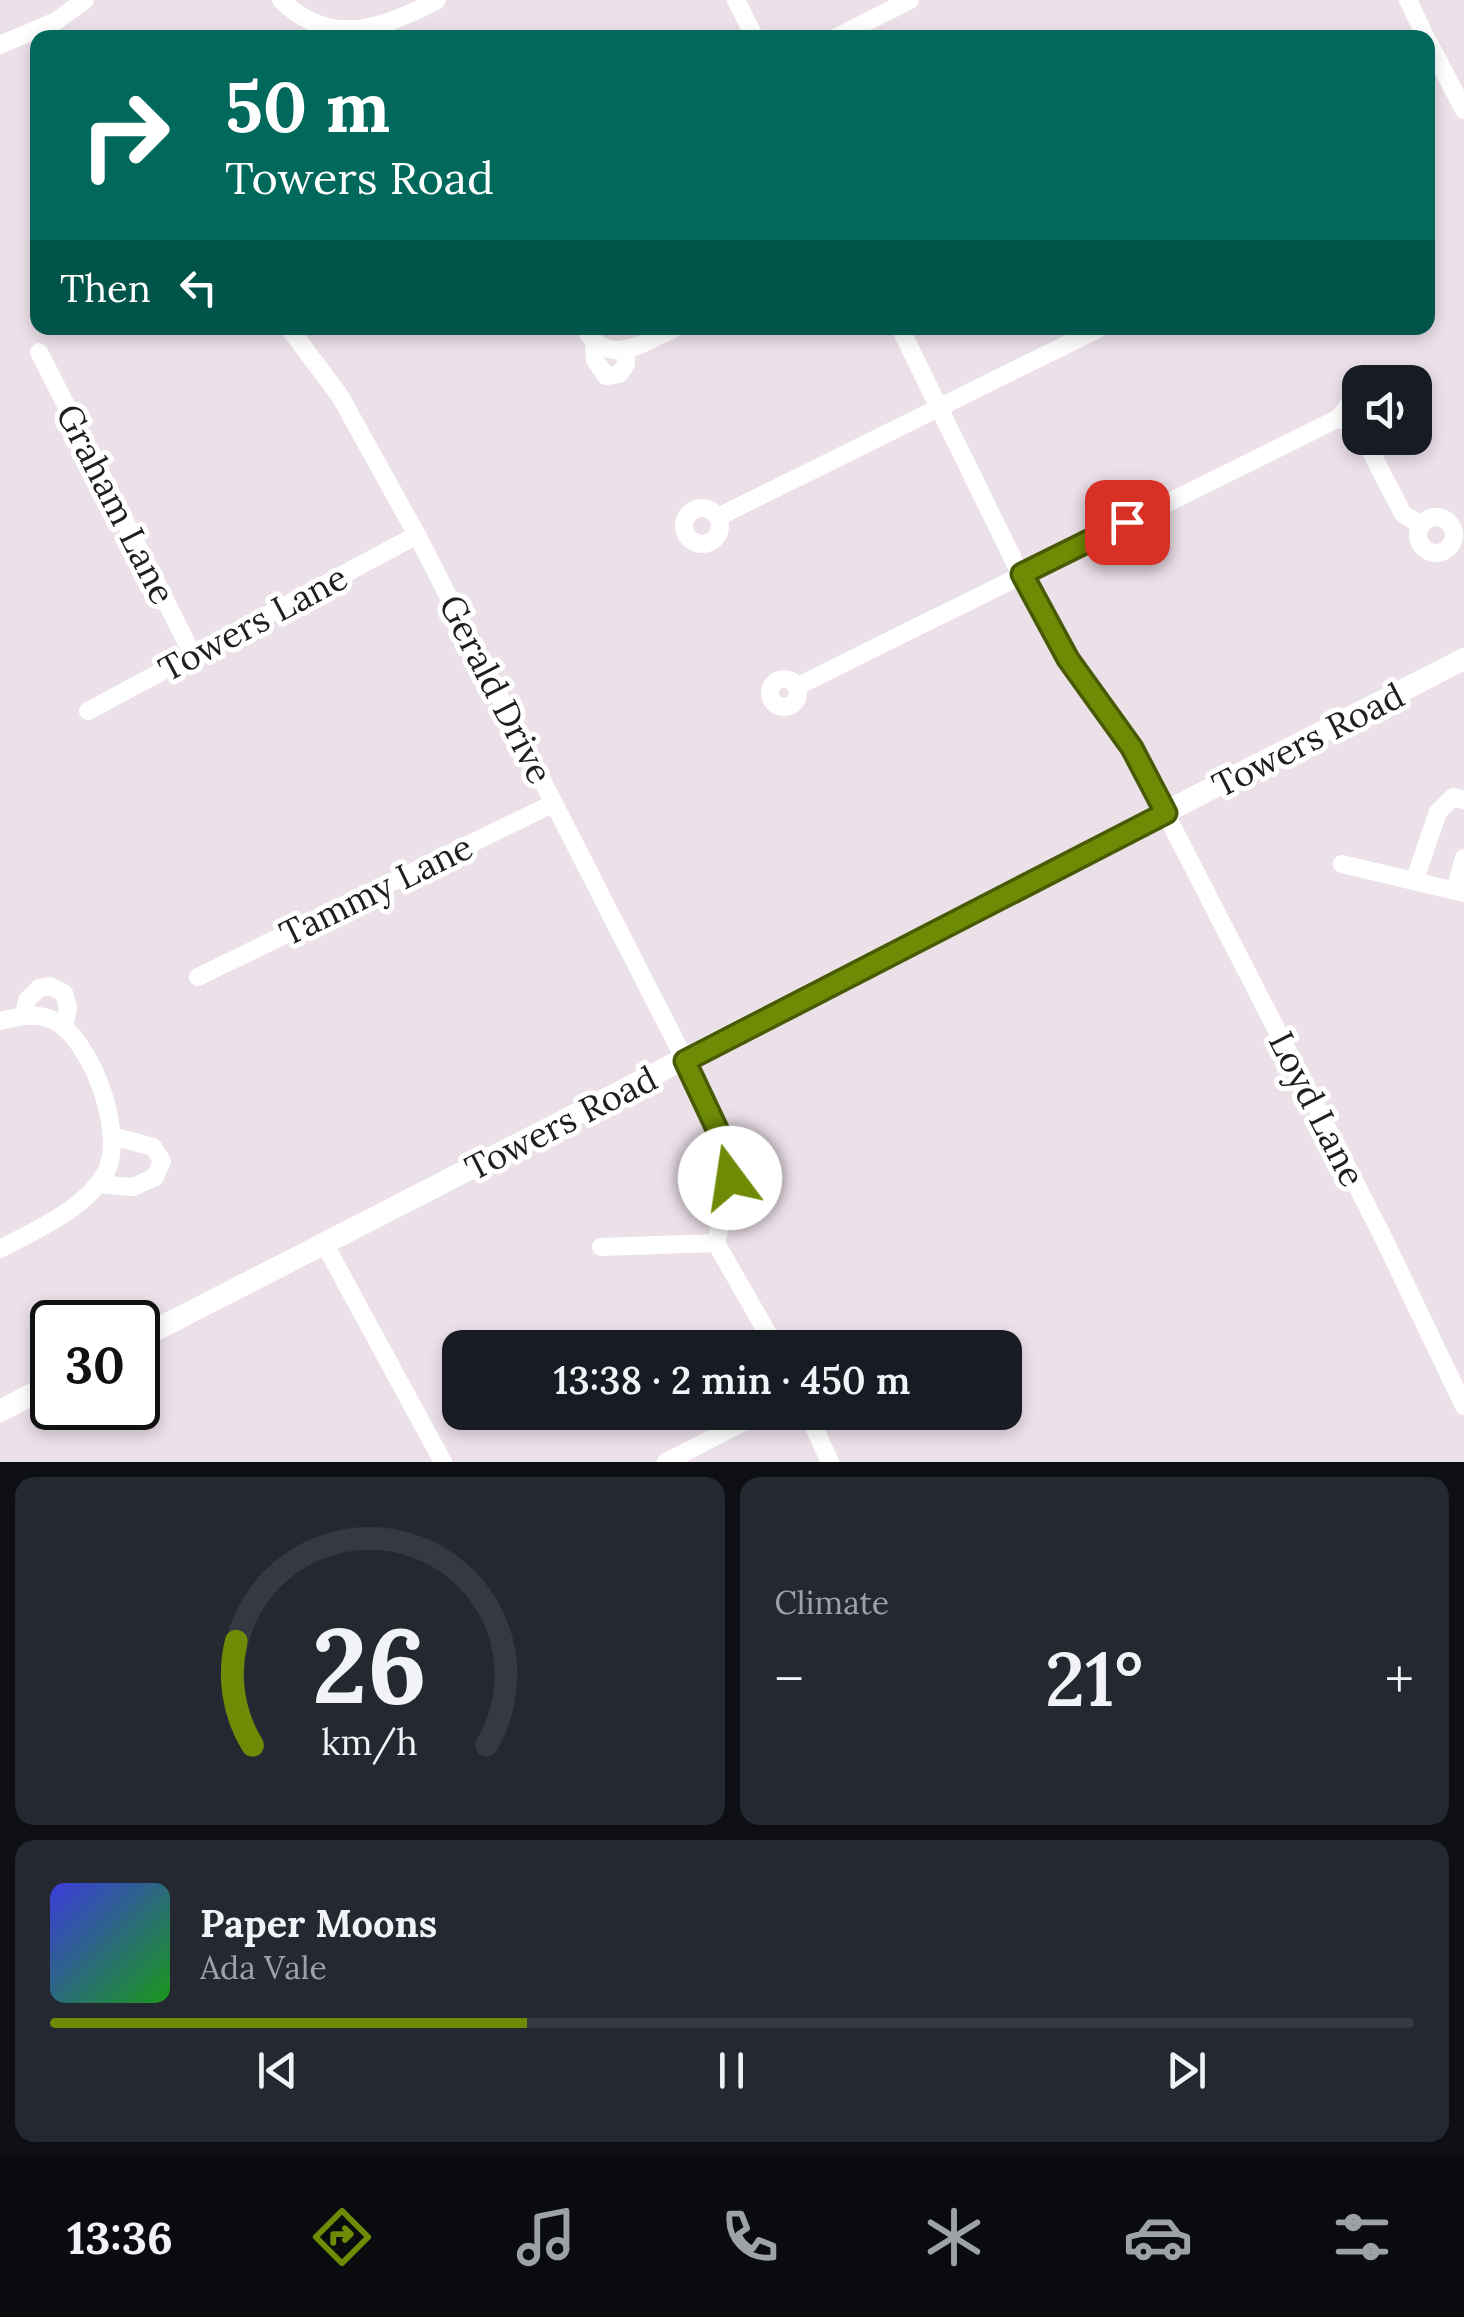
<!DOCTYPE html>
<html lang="en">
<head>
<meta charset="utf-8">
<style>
  :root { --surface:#171b24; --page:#242831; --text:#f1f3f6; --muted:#9ea1a6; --line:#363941; --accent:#6f8b06 }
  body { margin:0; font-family:Lora,serif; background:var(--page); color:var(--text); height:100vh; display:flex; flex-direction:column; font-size:38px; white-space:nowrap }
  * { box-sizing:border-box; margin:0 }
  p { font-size:32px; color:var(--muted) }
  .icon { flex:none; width:55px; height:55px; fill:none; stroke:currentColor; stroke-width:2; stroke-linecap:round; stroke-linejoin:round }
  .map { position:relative; height:1462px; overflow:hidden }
  .drawer { display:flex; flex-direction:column; gap:15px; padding:15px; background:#0d0f14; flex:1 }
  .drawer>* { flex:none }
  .hud { position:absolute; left:30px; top:30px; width:1405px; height:305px; border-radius:20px; box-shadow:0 5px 15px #0003; background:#00695c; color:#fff; overflow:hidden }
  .buttons { position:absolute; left:1342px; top:365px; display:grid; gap:20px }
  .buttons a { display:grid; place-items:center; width:90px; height:90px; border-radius:20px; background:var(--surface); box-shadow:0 5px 15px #0003; font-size:50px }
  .speed { position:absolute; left:30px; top:1300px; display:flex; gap:20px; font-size:50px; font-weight:700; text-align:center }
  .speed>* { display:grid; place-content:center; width:130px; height:130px; border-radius:50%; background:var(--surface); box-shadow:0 5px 15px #0003; line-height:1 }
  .speed .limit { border:5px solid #111; border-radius:15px; background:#fff; color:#111 }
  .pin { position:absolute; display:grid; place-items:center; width:85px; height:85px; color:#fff; margin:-42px; border-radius:20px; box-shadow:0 5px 15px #0006 }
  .me { position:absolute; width:110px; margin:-55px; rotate:346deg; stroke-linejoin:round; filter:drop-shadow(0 0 8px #0008) }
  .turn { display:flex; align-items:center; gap:35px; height:210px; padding:0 30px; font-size:45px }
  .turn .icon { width:130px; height:130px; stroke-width:2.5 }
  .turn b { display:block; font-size:70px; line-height:85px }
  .then { display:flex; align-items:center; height:95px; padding:0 30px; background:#0003; gap:20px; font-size:38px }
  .big { font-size:75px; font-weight:600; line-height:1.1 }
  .drawer .card { flex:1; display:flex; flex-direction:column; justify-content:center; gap:15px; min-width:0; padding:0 35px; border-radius:20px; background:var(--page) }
  .drawer .dial { align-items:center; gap:0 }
  .dial svg { height:260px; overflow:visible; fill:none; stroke:var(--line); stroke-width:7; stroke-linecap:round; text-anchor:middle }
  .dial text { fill:var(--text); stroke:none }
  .song { display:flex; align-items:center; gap:30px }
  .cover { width:120px; height:120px; border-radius:15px; background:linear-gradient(135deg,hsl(240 70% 55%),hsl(120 70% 35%)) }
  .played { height:10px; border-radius:5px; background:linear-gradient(90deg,var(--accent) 35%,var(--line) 35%) }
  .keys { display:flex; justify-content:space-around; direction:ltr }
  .heat { display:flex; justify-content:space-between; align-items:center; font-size:55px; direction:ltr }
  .drawer .tiles { flex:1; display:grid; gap:15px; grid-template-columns:1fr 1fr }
  .card:last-child { grid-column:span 2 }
  .trip { position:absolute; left:442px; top:1330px; width:580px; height:100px; border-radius:20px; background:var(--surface); box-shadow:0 5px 15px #0003; font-weight:600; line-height:100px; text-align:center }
  .menu { display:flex; height:160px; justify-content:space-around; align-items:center; background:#090b0e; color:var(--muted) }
  .menu .icon { width:70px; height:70px }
  .menu .selected { color:var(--accent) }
  .menu b { font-size:45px; color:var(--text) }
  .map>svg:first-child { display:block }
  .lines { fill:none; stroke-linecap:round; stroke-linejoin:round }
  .minor { stroke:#fff; stroke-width:18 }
  .major { stroke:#fff; stroke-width:22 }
  .route-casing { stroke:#485a04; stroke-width:25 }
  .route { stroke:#6f8b06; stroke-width:18 }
  .labels { text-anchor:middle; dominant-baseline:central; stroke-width:10; stroke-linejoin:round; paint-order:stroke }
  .street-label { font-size:35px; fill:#201c1f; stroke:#fff }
</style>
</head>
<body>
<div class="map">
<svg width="1464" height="1462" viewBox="0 0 1464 1462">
  <rect width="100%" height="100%" fill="#ece0e9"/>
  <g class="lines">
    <g class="minor">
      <path d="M 281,0 C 330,49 385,28 437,0"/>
      <path d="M 736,0 L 755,38"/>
      <path d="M 1408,0 L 1426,38"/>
      <path d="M 835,38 L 910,0"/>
      <path d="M 1428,41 L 1464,110"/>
      <path d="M 0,45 L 56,21 L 85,0"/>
      <path d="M 289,328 L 340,396 L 417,535 L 713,1115 L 730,1178 L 716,1243 L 776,1348"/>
      <path d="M 585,328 C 607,369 643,343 675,328"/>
      <path d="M 900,328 L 1042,618 L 1132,748 L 1381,1233 L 1464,1406"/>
      <path d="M 594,342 L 595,360 L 606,376 L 619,374 L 626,364 L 626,351"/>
      <path d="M 39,352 L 193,655"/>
      <path d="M 1339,418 L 1360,390"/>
      <path d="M 1364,438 L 1403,514 L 1421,525"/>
      <circle cx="702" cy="526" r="18"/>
      <circle cx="1436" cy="535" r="18"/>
      <path d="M 718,517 L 1100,328"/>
      <circle cx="784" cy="693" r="14"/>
      <path d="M 796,687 L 1337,419 L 1354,423 L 1360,430"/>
      <path d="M 88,711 L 417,535"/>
      <path d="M 1342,864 L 1464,893"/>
      <path d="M 1415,879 L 1438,812 L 1453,797 L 1464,800"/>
      <path d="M 1455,890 L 1464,858"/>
      <path d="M 198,977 L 554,803"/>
      <path d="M 24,1015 L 27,1000 L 39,988 L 50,986 L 64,993 L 68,1007 L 64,1028"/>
      <path d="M 0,1021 C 19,1016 42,1011 60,1024 C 94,1049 125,1134 106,1172 C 86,1209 35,1230 0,1249"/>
      <path d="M 98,1184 L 133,1187 L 155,1177 L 162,1161 L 153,1147 L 112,1136"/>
      <path d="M 324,1243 L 443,1462"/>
      <path d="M 601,1247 L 716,1243"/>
      <path d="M 807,1412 L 830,1462"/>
      <path d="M 666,1462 L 763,1412"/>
    </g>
    <g class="major">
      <path d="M 138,1339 L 1464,659"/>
      <path d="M 0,1411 L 52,1384"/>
    </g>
  </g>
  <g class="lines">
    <defs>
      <path id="route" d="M 730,1178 L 725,1146 L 685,1061 L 1166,813 L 1132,748 L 1068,659 L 1022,574 L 1127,522"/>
    </defs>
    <use href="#route" class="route-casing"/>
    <use href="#route" class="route"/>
  </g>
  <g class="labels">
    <g class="street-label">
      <text transform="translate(116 504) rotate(63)">Graham Lane</text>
      <text transform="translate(253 623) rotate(-28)">Towers Lane</text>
      <text transform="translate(496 689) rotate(63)">Gerald Drive</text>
      <text transform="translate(1308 740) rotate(-27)">Towers Road</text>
      <text transform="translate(376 890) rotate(-26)">Tammy Lane</text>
      <text transform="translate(1317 1109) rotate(63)">Loyd Lane</text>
      <text transform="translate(561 1123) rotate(-27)">Towers Road</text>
    </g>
  </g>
</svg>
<div class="buttons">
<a><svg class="icon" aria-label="sound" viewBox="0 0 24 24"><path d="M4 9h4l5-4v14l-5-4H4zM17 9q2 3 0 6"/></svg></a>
</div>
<div class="speed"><div class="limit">30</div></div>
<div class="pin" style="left:1127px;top:522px;background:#d93025"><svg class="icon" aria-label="arrive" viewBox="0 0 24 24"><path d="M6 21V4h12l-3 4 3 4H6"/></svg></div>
<svg class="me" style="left:730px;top:1178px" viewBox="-20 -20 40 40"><circle r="19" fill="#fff"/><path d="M0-13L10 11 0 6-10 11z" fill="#6f8b06"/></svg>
<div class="trip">13:38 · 2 min · 450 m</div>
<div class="hud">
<div class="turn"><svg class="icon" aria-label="right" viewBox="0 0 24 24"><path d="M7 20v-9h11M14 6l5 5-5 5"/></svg><div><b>50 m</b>Towers Road</div></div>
<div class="then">Then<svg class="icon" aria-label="left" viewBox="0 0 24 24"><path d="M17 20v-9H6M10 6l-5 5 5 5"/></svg></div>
</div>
</div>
<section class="drawer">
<div class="tiles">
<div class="card dial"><svg viewBox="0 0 100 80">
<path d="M14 69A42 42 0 1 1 86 69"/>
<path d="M14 69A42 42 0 0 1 9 37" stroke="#6f8b06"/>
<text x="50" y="56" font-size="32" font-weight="700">26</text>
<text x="50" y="72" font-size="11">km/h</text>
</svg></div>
<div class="card"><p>Climate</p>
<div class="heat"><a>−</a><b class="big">21°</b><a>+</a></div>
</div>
<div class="card">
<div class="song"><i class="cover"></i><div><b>Paper Moons</b><p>Ada Vale</p></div></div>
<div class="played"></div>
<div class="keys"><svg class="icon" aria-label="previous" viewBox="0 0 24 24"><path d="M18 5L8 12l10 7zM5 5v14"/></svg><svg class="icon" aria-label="pause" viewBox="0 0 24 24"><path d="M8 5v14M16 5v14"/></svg><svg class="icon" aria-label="next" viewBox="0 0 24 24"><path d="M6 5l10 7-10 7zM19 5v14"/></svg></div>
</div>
</div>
</section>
<nav class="menu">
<b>13:36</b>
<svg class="icon selected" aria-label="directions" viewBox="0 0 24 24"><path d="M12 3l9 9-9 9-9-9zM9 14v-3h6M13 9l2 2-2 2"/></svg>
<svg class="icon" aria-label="music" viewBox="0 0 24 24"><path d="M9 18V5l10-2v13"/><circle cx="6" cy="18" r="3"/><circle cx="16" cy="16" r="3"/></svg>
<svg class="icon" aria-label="phone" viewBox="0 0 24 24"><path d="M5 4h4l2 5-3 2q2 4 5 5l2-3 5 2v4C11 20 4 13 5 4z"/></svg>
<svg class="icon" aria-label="climate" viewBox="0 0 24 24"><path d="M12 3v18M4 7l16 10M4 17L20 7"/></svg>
<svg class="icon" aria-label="car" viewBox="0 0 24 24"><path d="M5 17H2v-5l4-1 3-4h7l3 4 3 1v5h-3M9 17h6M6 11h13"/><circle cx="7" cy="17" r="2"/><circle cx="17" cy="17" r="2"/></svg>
<svg class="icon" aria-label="filters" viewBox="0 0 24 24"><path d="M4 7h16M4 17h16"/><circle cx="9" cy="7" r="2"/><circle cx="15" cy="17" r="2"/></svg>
</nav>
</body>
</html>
